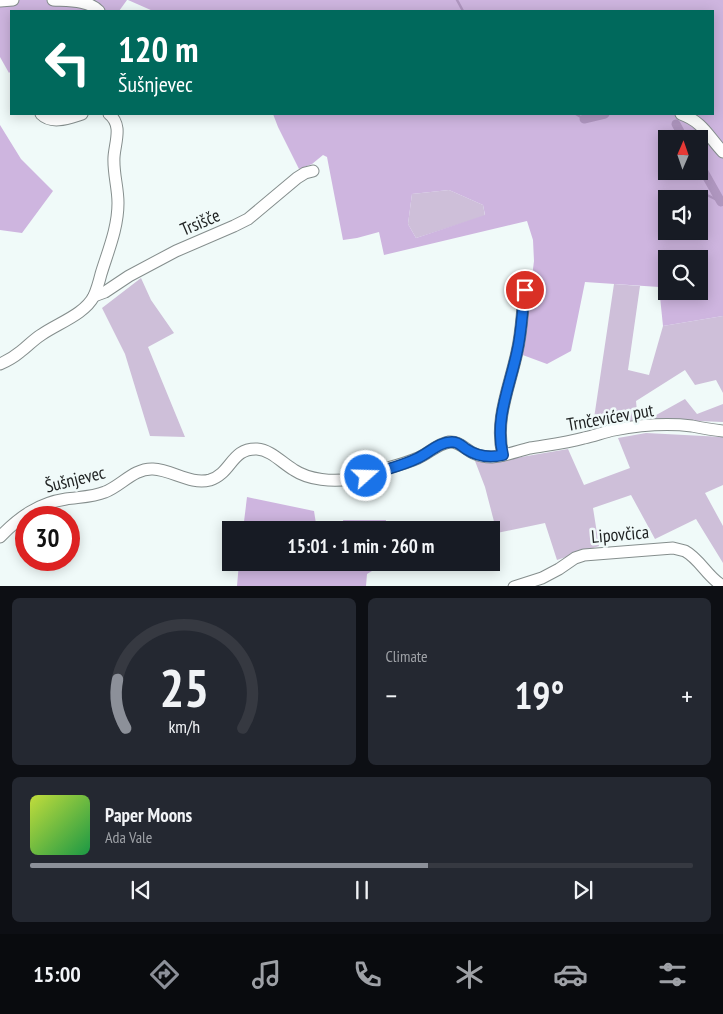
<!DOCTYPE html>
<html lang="en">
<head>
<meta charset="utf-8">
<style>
  :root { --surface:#171b24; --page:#242831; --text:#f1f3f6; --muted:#9ea1a6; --line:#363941; --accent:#8c9099 }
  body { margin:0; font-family:"PT Sans Narrow",sans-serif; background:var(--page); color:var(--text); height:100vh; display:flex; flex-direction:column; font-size:19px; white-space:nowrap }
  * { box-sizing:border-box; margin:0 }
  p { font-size:16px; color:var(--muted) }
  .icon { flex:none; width:28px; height:28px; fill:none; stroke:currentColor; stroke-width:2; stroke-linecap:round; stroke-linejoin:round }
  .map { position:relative; height:586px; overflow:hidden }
  .drawer { display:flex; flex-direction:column; gap:12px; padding:12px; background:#0d0f14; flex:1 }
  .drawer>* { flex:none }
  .hud { position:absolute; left:10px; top:10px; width:704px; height:105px; border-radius:0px; box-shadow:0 2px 12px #0003; background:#00695c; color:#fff; overflow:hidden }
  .needle { width:32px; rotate:2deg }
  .tools { position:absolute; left:658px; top:130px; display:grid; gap:10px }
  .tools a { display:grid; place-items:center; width:50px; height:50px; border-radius:0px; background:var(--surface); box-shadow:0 2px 12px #0003; font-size:25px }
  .speed { position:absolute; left:15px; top:506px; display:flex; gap:10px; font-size:25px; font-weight:700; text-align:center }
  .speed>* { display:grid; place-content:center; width:65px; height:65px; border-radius:50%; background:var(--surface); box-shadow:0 2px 12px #0003; line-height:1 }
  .speed .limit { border:8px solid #d22; background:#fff; color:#111 }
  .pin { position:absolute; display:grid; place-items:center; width:42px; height:42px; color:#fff; margin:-21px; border:2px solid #fff; border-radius:50%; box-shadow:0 1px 5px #0007 }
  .me { position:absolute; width:55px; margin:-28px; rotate:70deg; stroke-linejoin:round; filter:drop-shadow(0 0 4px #0008) }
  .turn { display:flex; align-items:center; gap:18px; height:105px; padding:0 25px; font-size:22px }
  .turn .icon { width:65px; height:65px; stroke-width:2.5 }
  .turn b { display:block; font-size:35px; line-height:42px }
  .big { font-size:38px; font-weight:700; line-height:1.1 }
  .drawer .tile { flex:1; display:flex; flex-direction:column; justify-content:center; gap:8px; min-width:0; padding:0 18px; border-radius:8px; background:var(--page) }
  .drawer .dial { align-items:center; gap:0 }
  .dial svg { height:130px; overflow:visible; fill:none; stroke:var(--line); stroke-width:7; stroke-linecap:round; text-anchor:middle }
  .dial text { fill:var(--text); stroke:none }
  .song { display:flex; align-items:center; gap:15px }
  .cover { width:60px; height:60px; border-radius:8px; background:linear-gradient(135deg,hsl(70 70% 55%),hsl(140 70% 35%)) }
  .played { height:5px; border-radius:2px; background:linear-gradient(90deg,var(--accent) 60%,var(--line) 60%) }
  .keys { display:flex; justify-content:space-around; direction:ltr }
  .heat { display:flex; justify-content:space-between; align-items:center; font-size:28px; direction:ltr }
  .drawer .tiles { flex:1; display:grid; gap:12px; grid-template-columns:1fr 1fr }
  .tile:last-child { grid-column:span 2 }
  .trip { position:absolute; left:222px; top:521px; width:278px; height:50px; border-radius:0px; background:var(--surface); box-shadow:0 2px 12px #0003; font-weight:700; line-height:50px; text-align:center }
  .dock { display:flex; height:80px; justify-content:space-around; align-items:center; background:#090b0e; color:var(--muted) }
  .dock .icon { width:35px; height:35px }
  .dock .current { color:var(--accent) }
  .dock b { font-size:22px; color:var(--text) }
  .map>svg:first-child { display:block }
  .green { fill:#cebfd9 }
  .forest { fill:#ceb5df; fill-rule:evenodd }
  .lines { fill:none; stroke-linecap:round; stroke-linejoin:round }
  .stream { stroke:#b097c0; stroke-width:2.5 }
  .canal { stroke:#b097c0; stroke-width:9 }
  .minor-casing { stroke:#858e8d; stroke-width:13 }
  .minor { stroke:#fff; stroke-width:11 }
  .route-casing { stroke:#114b97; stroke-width:12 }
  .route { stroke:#1a73e8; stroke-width:9 }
  .labels { text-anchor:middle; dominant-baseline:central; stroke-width:5; stroke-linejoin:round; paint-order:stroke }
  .street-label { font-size:18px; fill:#202323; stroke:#f0faf9 }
</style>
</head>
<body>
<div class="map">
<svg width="723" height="587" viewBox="0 0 723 587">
  <rect width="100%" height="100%" fill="#f0faf9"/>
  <g class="green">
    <path d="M 449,190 L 483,205 L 485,216 L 416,238 L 408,224 L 412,194 Z"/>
    <path d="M 141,278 L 151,300 L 174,333 L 148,347 L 185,437 L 150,436 L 125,354 L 102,308 Z"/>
    <path d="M 614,284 L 640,286 L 628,370 L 649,375 L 663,326 L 723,316 L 723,393 L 716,380 L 695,385 L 685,370 L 636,401 L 638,422 L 593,425 Z"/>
    <path d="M 685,399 L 697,414 L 723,404 L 723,422 L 649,419 Z"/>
    <path d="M 646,433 L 723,437 L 723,485 L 705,493 L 723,526 L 723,563 L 696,519 L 655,539 L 631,495 L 593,508 L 599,546 L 557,560 L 545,523 L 497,533 L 485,487 L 475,461 L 504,460 L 568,449 L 584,485 L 630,468 L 618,438 Z"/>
  </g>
  <g class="forest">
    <path d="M 0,0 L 127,0 L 119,11 L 11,11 L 11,71 L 9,73 L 0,57 Z"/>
    <path d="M 128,0 L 723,0 L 723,316 L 663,326 L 659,287 L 585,282 L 571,351 L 547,364 L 520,354 L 528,308 L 534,261 L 533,240 L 527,221 L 384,255 L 379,232 L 357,238 L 343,240 L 327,157 L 323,155 L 312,164 L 299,169 L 278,127 L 273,114 L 712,114 L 712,11 L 153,11 ZM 666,139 L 699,139 L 699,171 L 666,171 ZM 449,190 L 483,205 L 485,215 L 416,238 L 408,224 L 412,194 ZM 666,199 L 699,199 L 699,231 L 666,231 ZM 666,259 L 699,259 L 699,291 L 666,291 Z"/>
    <path d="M 0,125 L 21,159 L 53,191 L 22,233 L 0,230 Z"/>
    <path d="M 247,497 L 314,511 L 317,530 L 243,530 Z"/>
    <path d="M 343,520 L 386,520 L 385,530 L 345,530 Z"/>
    <path d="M 239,563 L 239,562 L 382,563 L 382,565 L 367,574 L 366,586 L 237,586 Z"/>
  </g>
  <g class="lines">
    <g class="stream">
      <path d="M 457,0 L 463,11"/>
      <path d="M 576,114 L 584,119"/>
      <path d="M 707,195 L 723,203"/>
    </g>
    <g class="canal">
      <path d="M 584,119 L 605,114"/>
      <path d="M 676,124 L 684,139"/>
      <path d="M 699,163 L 721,202"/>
    </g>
    <defs>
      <g id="minor">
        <path d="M 53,0 C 67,1 89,0 99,11"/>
        <path d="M 0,1 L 13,0"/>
        <path d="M 41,114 C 52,125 69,118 82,114"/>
        <path d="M 681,114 C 703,122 708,136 723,152"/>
        <path d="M 94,296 L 105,292 L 129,276 L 176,251 L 234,226 L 248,219 L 297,178 L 305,173 L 313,171"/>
        <path d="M 0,364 C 7,361 14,357 20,352 C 27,347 33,340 41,335 C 58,323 84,315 94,296 C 97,289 99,282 101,274 C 108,251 118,228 118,203 C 118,187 113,173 114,157 C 115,142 123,125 109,114"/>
        <path d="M 503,455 C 494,420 510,386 517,352 C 522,331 522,310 525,290"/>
        <path d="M 0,537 C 19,517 39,503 66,499 C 79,497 93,497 105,492 C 121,486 134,468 153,469 C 173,470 190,485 210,480 C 232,473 231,448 257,449 C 271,450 282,463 294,470 C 309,480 333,482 351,479 C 363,478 373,473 384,469 C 395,466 407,463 418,458 C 428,454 437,444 449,442 C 459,441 465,449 473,453 C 479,456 486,457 492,457 C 505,456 518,451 530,448 C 548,445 566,443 584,438 C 594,436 604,432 614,430 C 640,425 666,423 692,426 C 702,428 713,430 723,431"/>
        <path d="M 514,587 L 542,578 L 559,569 L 575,558 L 584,555 L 673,548 C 677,549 681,550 685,551 C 700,559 708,578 723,586"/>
      </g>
    </defs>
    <use href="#minor" class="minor-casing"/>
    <use href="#minor" class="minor"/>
  </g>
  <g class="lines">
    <defs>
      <path id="route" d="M 366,476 C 383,470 402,466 418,458 C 429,453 440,441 453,442 C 458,442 462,446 466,449 C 478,457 490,458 503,455 C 494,420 510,386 517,352 C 522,331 522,310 525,290"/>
    </defs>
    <use href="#route" class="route-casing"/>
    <use href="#route" class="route"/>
  </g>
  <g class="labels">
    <g class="street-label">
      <text transform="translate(200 222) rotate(-23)">Trsišče</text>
      <text transform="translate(610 417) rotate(-10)">Trnčevićev put</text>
      <text transform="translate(75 479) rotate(-14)">Šušnjevec</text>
      <text transform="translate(620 534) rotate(-5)">Lipovčica</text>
    </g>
  </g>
</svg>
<div class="tools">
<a><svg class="needle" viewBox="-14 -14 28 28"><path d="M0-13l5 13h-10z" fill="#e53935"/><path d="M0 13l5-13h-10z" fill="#9ea1a6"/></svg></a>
<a><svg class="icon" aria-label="sound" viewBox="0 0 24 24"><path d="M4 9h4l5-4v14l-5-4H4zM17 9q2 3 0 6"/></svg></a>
<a><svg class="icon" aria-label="search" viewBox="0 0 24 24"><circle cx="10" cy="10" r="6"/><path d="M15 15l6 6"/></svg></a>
</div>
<div class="speed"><div class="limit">30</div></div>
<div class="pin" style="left:525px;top:290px;background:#d93025"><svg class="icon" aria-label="arrive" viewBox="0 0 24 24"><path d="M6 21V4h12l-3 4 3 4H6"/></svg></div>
<svg class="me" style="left:366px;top:476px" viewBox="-20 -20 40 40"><circle r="17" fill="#1a73e8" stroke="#fff" stroke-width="3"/><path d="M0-11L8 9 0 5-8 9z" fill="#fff"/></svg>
<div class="trip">15:01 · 1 min · 260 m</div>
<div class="hud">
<div class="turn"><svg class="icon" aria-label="left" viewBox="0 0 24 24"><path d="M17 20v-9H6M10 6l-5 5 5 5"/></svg><div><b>120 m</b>Šušnjevec</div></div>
</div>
</div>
<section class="drawer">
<div class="tiles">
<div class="tile dial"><svg viewBox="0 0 100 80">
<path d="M14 69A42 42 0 1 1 86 69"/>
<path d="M14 69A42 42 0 0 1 9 39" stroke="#8c9099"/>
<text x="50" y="56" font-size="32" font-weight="700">25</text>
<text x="50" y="72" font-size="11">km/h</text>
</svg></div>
<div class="tile"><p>Climate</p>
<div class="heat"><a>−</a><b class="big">19°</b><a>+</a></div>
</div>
<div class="tile">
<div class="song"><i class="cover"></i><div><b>Paper Moons</b><p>Ada Vale</p></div></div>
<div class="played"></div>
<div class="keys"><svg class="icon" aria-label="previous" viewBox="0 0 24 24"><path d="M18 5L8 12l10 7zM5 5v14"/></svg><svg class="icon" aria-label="pause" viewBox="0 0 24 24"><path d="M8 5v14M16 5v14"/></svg><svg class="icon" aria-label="next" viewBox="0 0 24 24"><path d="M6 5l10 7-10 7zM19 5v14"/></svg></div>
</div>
</div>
</section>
<nav class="dock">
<b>15:00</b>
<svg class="icon current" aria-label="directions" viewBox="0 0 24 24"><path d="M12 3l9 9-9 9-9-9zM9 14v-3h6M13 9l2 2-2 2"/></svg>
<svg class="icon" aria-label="music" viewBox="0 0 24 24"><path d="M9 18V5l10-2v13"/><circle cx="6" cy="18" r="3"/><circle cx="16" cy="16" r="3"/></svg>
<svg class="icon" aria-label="phone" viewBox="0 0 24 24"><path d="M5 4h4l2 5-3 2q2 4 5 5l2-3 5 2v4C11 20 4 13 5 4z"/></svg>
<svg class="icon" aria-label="climate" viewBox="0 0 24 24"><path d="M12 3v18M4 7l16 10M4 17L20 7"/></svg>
<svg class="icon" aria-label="car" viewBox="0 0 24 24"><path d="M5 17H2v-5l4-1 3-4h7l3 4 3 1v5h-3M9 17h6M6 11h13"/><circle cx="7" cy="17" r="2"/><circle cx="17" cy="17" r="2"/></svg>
<svg class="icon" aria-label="filters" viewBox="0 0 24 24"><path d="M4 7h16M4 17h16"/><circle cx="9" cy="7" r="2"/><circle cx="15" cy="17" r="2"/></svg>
</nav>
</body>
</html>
